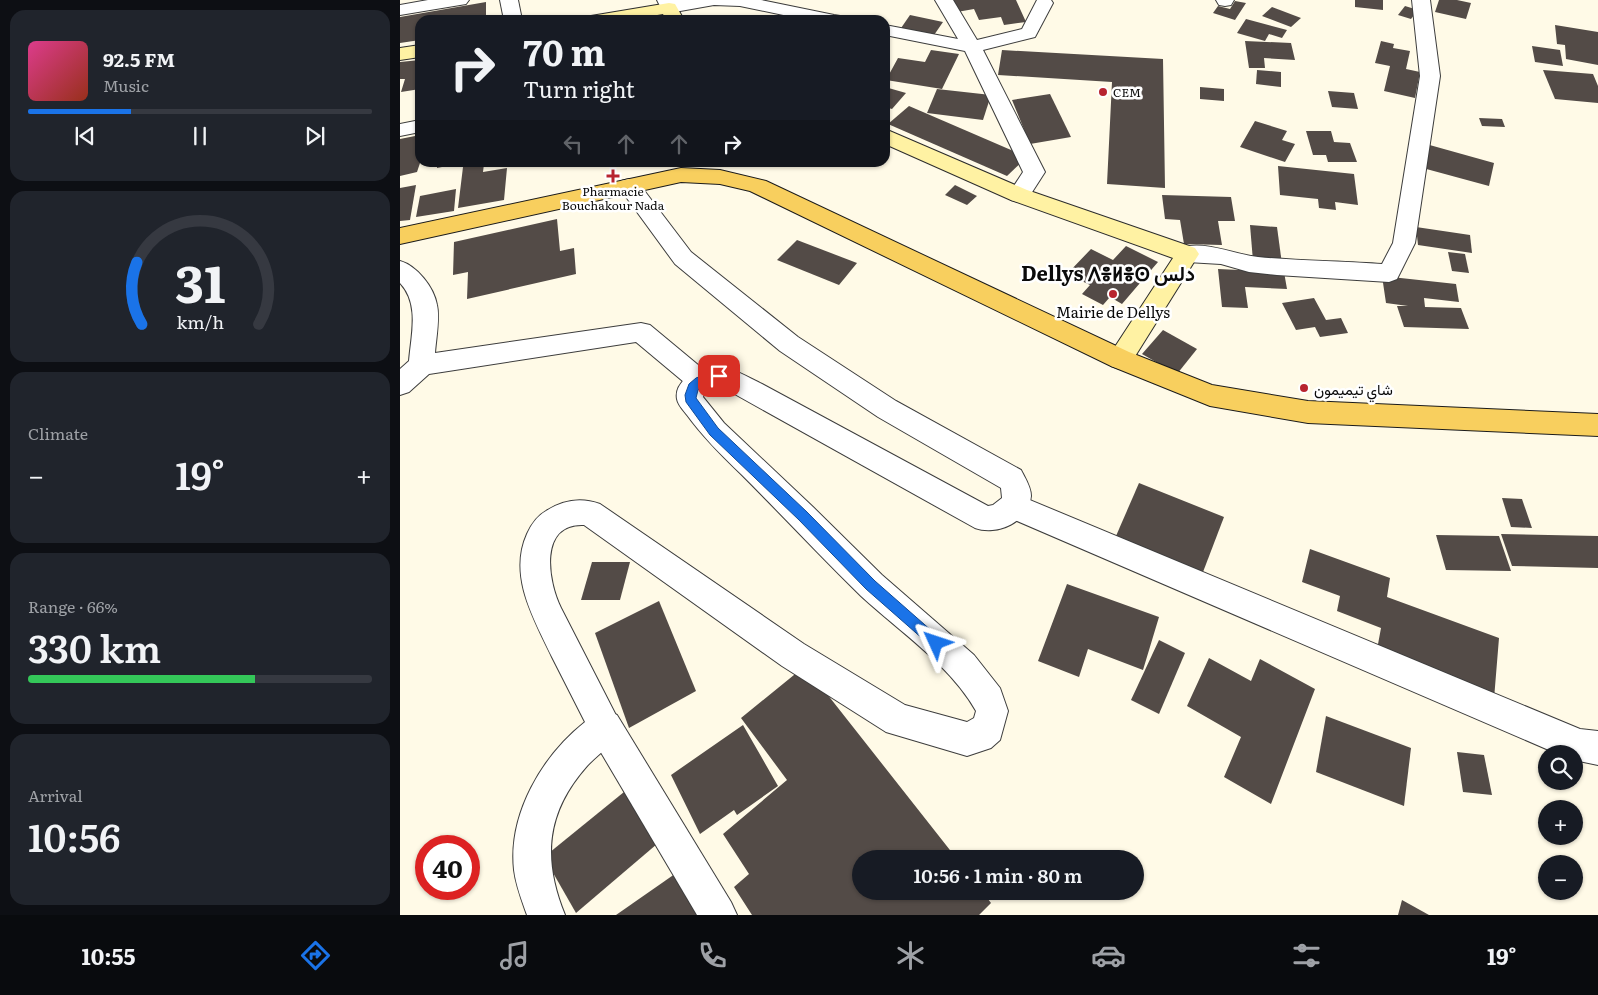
<!DOCTYPE html>
<html lang="en">
<head>
<meta charset="utf-8">
<style>
  :root { --surface:#171b24; --page:#20242c; --text:#f1f3f6; --muted:#9ea1a6; --line:#363941; --accent:#1a73e8 }
  body { margin:0; font-family:Literata,Vazirmatn,"Noto Sans Tifinagh",serif; background:var(--page); color:var(--text); height:100vh; display:flex; flex-direction:column; font-size:19px; white-space:nowrap }
  * { box-sizing:border-box; margin:0 }
  p { font-size:16px; color:var(--muted) }
  .icon { flex:none; width:28px; height:28px; fill:none; stroke:currentColor; stroke-width:2; stroke-linecap:round; stroke-linejoin:round }
  .map { position:relative; flex:1; overflow:hidden }
  .panel { display:flex; flex-direction:column; gap:10px; padding:10px; background:#0d0f14; width:400px }
  .panel>* { flex:none }
  .hud { position:absolute; left:15px; top:15px; width:475px; height:152px; border-radius:15px; box-shadow:0 1px 4px #0004; background:#171b24; color:var(--text); overflow:hidden }
  .controls { position:absolute; left:1138px; top:745px; display:grid; gap:10px }
  .controls a { display:grid; place-items:center; width:45px; height:45px; border-radius:50%; background:var(--surface); box-shadow:0 1px 4px #0004; font-size:25px }
  .speed { position:absolute; left:15px; top:835px; display:flex; gap:10px; font-size:25px; font-weight:700; text-align:center }
  .speed>* { display:grid; place-content:center; width:65px; height:65px; border-radius:50%; background:var(--surface); box-shadow:0 1px 4px #0004; line-height:1 }
  .speed .limit { border:8px solid #d22; background:#fff; color:#111 }
  .pin { position:absolute; display:grid; place-items:center; width:42px; height:42px; color:#fff; margin:-21px; border-radius:10px; box-shadow:0 2px 8px #0006 }
  .me { position:absolute; width:55px; margin:-28px; rotate:312deg; stroke-linejoin:round; filter:drop-shadow(0 0 4px #0008) }
  .turn { display:flex; align-items:center; gap:18px; height:105px; padding:0 25px; font-size:22px }
  .turn .icon { width:65px; height:65px; stroke-width:2.5 }
  .turn b { display:block; font-size:35px; line-height:42px }
  .lanes { display:flex; align-items:center; height:48px; padding:0 25px; background:#0003; justify-content:center; gap:25px; direction:ltr }
  .lanes .off { opacity:.35 }
  .big { font-size:38px; font-weight:600; line-height:1.1 }
  .panel .card { flex:1; display:flex; flex-direction:column; justify-content:center; gap:8px; min-width:0; padding:0 18px; border-radius:15px; background:var(--page) }
  .panel .dial { align-items:center; gap:0 }
  .dial svg { height:130px; overflow:visible; fill:none; stroke:var(--line); stroke-width:7; stroke-linecap:round; text-anchor:middle }
  .dial text { fill:var(--text); stroke:none }
  .song { display:flex; align-items:center; gap:15px }
  .cover { width:60px; height:60px; border-radius:8px; background:linear-gradient(135deg,hsl(330 70% 55%),hsl(10 70% 35%)) }
  .played { height:5px; border-radius:2px; background:linear-gradient(90deg,var(--accent) 30%,var(--line) 30%) }
  .keys { display:flex; justify-content:space-around; direction:ltr }
  .heat { display:flex; justify-content:space-between; align-items:center; font-size:28px; direction:ltr }
  .charge { height:8px; border-radius:4px; background:linear-gradient(90deg,#34c759 66%,var(--line) 0) }
  .trip { position:absolute; left:452px; top:850px; width:292px; height:50px; border-radius:25px; background:var(--surface); box-shadow:0 1px 4px #0004; font-weight:600; line-height:50px; text-align:center }
  .dock { display:flex; height:80px; justify-content:space-around; align-items:center; background:#090b0e; color:var(--muted) }
  .dock .icon { width:35px; height:35px }
  .dock .on { color:var(--accent) }
  .dock b { font-size:22px; color:var(--text) }
  main { display:flex; flex:1; min-height:0 }
  .map>svg:first-child { display:block }
  .building { fill:#534b47 }
  .lines { fill:none; stroke-linecap:round; stroke-linejoin:round }
  .minor-casing { stroke:#3d3d3d; stroke-width:2 }
  .tertiary-casing { stroke:#3d3d3d; stroke-width:2 }
  .secondary-casing { stroke:#2c2c2c; stroke-width:2 }
  .primary-casing { stroke:#1b1b1b; stroke-width:2 }
  .minor { fill:#fff; fill-rule:evenodd }
  .tertiary { fill:#fff; fill-rule:evenodd }
  .secondary { fill:#fff2a3; fill-rule:evenodd }
  .primary { fill:#f8cf5e; fill-rule:evenodd }
  .route { fill:#1a73e8; stroke:#114b97 }
  .poi-dot { fill:#b8242f; stroke:#fff; stroke-width:2 }
  .labels { text-anchor:middle; dominant-baseline:central; stroke-width:5; stroke-linejoin:round; paint-order:stroke }
  .far-poi-label { font-size:12px; fill:#0a0a0a; stroke:#fff; text-anchor:start }
  .poi-label { font-size:15px; fill:#0a0a0a; stroke:#fff }
  .district-label { font-size:20px; font-weight:bold; fill:#0a0a0a; stroke:#fff }
</style>
</head>
<body>
<main>
<section class="panel">
<div class="card">
<div class="song"><i class="cover"></i><div><b>92.5 FM</b><p>Music</p></div></div>
<div class="played"></div>
<div class="keys"><svg class="icon" aria-label="previous" viewBox="0 0 24 24"><path d="M18 5L8 12l10 7zM5 5v14"/></svg><svg class="icon" aria-label="pause" viewBox="0 0 24 24"><path d="M8 5v14M16 5v14"/></svg><svg class="icon" aria-label="next" viewBox="0 0 24 24"><path d="M6 5l10 7-10 7zM19 5v14"/></svg></div>
</div>
<div class="card dial"><svg viewBox="0 0 100 80">
<path d="M14 69A42 42 0 1 1 86 69"/>
<path d="M14 69A42 42 0 0 1 11 31" stroke="#1a73e8"/>
<text x="50" y="56" font-size="32" font-weight="700">31</text>
<text x="50" y="72" font-size="11">km/h</text>
</svg></div>
<div class="card"><p>Climate</p>
<div class="heat"><a>−</a><b class="big">19°</b><a>+</a></div>
</div>
<div class="card"><p>Range · 66%</p><b class="big">330 km</b><div class="charge"></div></div>
<div class="card"><p>Arrival</p><b class="big">10:56</b></div>
</section>
<div class="map">
<svg width="1198" height="915" viewBox="0 0 1198 915">
  <rect width="100%" height="100%" fill="#fffae7"/>
  <g class="building">
    <path d="M 553,0 L 616,0 L 626,22 L 604,25 L 601,17 L 579,20 L 574,9 L 557,12 Z"/>
    <path d="M 955,0 L 983,0 L 983,10 L 955,7 Z"/>
    <path d="M 1039,0 L 1057,0 L 1071,3 L 1066,19 L 1035,12 Z"/>
    <path d="M 835,1 L 846,3 L 835,20 L 813,13 L 818,6 L 830,9 Z"/>
    <path d="M 86,2 L 86,20 L 20,20 L 20,40 L 0,43 L 0,17 Z"/>
    <path d="M 1005,6 L 1018,10 L 1011,19 L 998,15 Z"/>
    <path d="M 872,7 L 901,18 L 891,27 L 862,16 Z"/>
    <path d="M 510,15 L 543,22 L 532,38 L 499,31 Z"/>
    <path d="M 846,19 L 887,30 L 882,38 L 869,34 L 865,41 L 837,33 Z"/>
    <path d="M 1155,25 L 1198,32 L 1198,65 L 1166,59 L 1165,45 L 1157,44 Z"/>
    <path d="M 845,41 L 891,43 L 895,60 L 864,58 L 865,68 L 849,68 Z"/>
    <path d="M 981,41 L 994,44 L 993,48 L 1010,51 L 1006,69 L 1020,72 L 1015,98 L 984,91 L 990,66 L 975,63 Z"/>
    <path d="M 1132,46 L 1160,50 L 1163,66 L 1135,62 Z"/>
    <path d="M 531,50 L 559,54 L 542,89 L 486,80 L 498,58 L 525,62 Z"/>
    <path d="M 602,50 L 763,59 L 765,188 L 707,184 L 712,82 L 598,75 Z"/>
    <path d="M 20,60 L 20,89 L 1,92 L 5,79 L 0,79 L 0,62 Z"/>
    <path d="M 857,70 L 881,72 L 881,87 L 856,84 Z"/>
    <path d="M 1143,70 L 1193,74 L 1198,86 L 1198,103 L 1155,99 Z"/>
    <path d="M 485,87 L 506,93 L 492,109 L 485,107 Z"/>
    <path d="M 800,87 L 824,89 L 824,101 L 800,99 Z"/>
    <path d="M 537,89 L 591,95 L 583,120 L 527,113 Z"/>
    <path d="M 928,91 L 954,93 L 958,109 L 932,107 Z"/>
    <path d="M 650,94 L 671,137 L 630,144 L 612,100 Z"/>
    <path d="M 509,106 L 627,157 L 607,176 L 488,124 Z"/>
    <path d="M 1079,118 L 1102,119 L 1105,127 L 1082,126 Z"/>
    <path d="M 855,121 L 887,131 L 882,140 L 895,144 L 885,162 L 840,147 Z"/>
    <path d="M 906,131 L 931,131 L 934,142 L 950,143 L 957,162 L 928,162 L 926,155 L 913,155 Z"/>
    <path d="M 20,135 L 20,163 L 17,172 L 0,176 L 0,139 Z"/>
    <path d="M 1026,144 L 1094,163 L 1089,186 L 1019,167 Z"/>
    <path d="M 37,162 L 62,162 L 62,163 L 37,168 Z"/>
    <path d="M 84,164 L 83,172 L 107,168 L 104,200 L 58,208 L 63,167 Z"/>
    <path d="M 878,166 L 954,174 L 958,205 L 935,202 L 936,210 L 919,208 L 918,199 L 880,195 Z"/>
    <path d="M 16,185 L 10,220 L 0,221 L 0,188 Z"/>
    <path d="M 555,185 L 577,196 L 567,205 L 545,195 Z"/>
    <path d="M 56,189 L 54,211 L 16,217 L 20,196 Z"/>
    <path d="M 762,195 L 831,197 L 835,221 L 818,221 L 822,245 L 784,244 L 780,220 L 765,219 Z"/>
    <path d="M 157,219 L 160,251 L 174,248 L 176,274 L 67,299 L 68,272 L 53,275 L 54,242 Z"/>
    <path d="M 850,225 L 877,227 L 882,264 L 853,261 Z"/>
    <path d="M 1016,227 L 1070,235 L 1072,253 L 1018,245 Z"/>
    <path d="M 397,240 L 457,263 L 439,285 L 377,260 Z"/>
    <path d="M 726,246 L 758,262 L 722,304 L 710,297 L 703,305 L 682,294 L 690,285 L 667,274 L 691,249 L 713,260 Z"/>
    <path d="M 1048,252 L 1065,254 L 1069,273 L 1052,271 Z"/>
    <path d="M 818,269 L 884,272 L 887,289 L 845,287 L 848,308 L 822,307 Z"/>
    <path d="M 982,276 L 1056,284 L 1059,302 L 1024,298 L 1025,307 L 1061,308 L 1069,329 L 1004,327 L 997,306 L 1008,306 L 986,303 Z"/>
    <path d="M 914,298 L 926,320 L 941,318 L 948,333 L 920,337 L 915,327 L 896,330 L 882,303 Z"/>
    <path d="M 763,330 L 797,349 L 777,374 L 742,354 Z"/>
    <path d="M 739,483 L 824,517 L 803,572 L 716,536 Z"/>
    <path d="M 1102,498 L 1122,499 L 1132,528 L 1111,527 Z"/>
    <path d="M 1101,534 L 1198,536 L 1198,568 L 1112,566 Z"/>
    <path d="M 1036,535 L 1099,536 L 1111,571 L 1046,570 Z"/>
    <path d="M 910,549 L 990,578 L 987,597 L 1099,638 L 1094,699 L 976,655 L 981,628 L 937,611 L 940,596 L 902,582 Z"/>
    <path d="M 192,562 L 230,562 L 220,600 L 181,600 Z"/>
    <path d="M 667,584 L 759,617 L 743,670 L 688,649 L 679,677 L 638,661 Z"/>
    <path d="M 259,601 L 296,691 L 229,728 L 195,633 Z"/>
    <path d="M 759,640 L 785,653 L 759,714 L 731,700 Z"/>
    <path d="M 809,658 L 851,681 L 860,659 L 915,689 L 871,804 L 824,777 L 841,737 L 787,706 Z"/>
    <path d="M 405,666 L 557,859 L 461,859 L 461,891 L 582,891 L 591,903 L 579,915 L 352,915 L 334,887 L 349,874 L 323,834 L 387,780 L 341,718 Z"/>
    <path d="M 926,716 L 1011,748 L 1004,806 L 916,772 Z"/>
    <path d="M 343,725 L 378,786 L 337,815 L 334,810 L 300,834 L 271,775 Z"/>
    <path d="M 1057,752 L 1084,755 L 1092,795 L 1063,792 Z"/>
    <path d="M 224,792 L 257,844 L 176,913 L 144,857 Z"/>
    <path d="M 282,869 L 303,915 L 216,915 Z"/>
    <path d="M 1002,900 L 1029,915 L 998,915 Z"/>
  </g>
  <g class="lines">
    <defs>
      <g id="minor">
        <path d="M 28,0 L 69,0 L 66,4 L 0,15 L 0,5 Z"/>
        <path d="M 100,0 L 118,0 L 122,20 L 104,20 Z"/>
        <path d="M 257,0 L 361,0 L 434,15 L 440,16 L 443,20 L 407,20 L 340,6 L 314,5 L 269,13 L 263,12 Z"/>
        <path d="M 535,0 L 553,0 L 577,40 L 622,29 L 637,0 L 651,0 L 653,3 L 635,37 L 583,50 L 645,172 L 627,200 L 619,202 L 611,200 L 608,195 L 623,172 L 565,51 L 485,35 L 485,25 L 558,39 Z"/>
        <path d="M 816,0 L 834,0 L 831,5 L 825,6 L 819,5 Z"/>
        <path d="M 1012,0 L 1030,0 L 1040,76 L 1015,243 L 997,279 L 989,282 L 877,275 L 849,272 L 821,264 L 787,262 L 779,260 L 775,254 L 779,248 C 806,240 832,254 858,257 C 899,261 941,261 982,264 L 993,243 L 1020,76 Z"/>
        <path d="M 20,120 L 20,132 L 0,136 L 0,124 Z"/>
        <path d="M 0,261 C 17,266 34,287 37,305 C 40,318 36,339 35,353 L 241,323 L 250,325 L 309,374 L 313,381 L 309,388 L 300,391 L 291,388 L 236,342 L 29,374 L 9,392 L 0,395 L 0,369 L 9,361 C 11,335 20,304 0,283 Z"/>
        <path d="M 613,493 L 1180,729 L 1198,731 L 1198,765 L 1174,760 L 1174,754 L 1158,754 L 603,515 L 599,506 L 603,497 Z"/>
        <path d="M 205,710 L 217,715 L 331,902 L 337,915 L 297,915 L 193,739 L 188,727 L 193,715 Z"/>
      </g>
      <path id="tertiary" d="M 229,179 L 237,181 L 291,252 L 398,337 L 496,401 L 621,470 C 625,478 631,487 631,496 C 629,522 597,536 575,528 L 331,392 L 322,388 L 312,387 L 304,394 L 303,397 L 324,423 L 413,507 L 482,575 L 574,655 L 600,688 L 608,711 L 600,740 L 591,748 L 567,756 L 486,732 L 382,666 L 184,525 C 138,523 148,582 161,608 L 222,727 C 215,744 199,753 187,766 C 146,812 142,859 165,915 L 127,915 C 122,901 116,886 114,870 C 108,814 142,756 185,722 C 174,700 163,679 152,657 C 134,619 108,576 127,534 C 131,525 137,516 146,511 C 163,500 181,497 200,504 L 404,644 L 505,705 L 567,722 L 574,718 L 576,711 C 549,664 500,632 461,596 C 420,556 381,514 341,474 C 321,455 303,437 287,415 C 284,411 278,405 277,399 C 274,383 293,371 305,368 C 325,362 345,376 362,384 L 588,506 L 593,505 L 602,498 L 601,488 L 478,417 L 380,351 L 275,264 L 218,186 L 221,181 Z"/>
      <g id="secondary">
        <path d="M 269,3 L 275,4 L 284,20 L 266,20 L 263,14 L 229,20 L 188,20 L 191,16 Z"/>
        <path d="M 20,45 L 20,57 L 0,60 L 0,48 Z"/>
        <path d="M 485,129 L 627,190 L 795,248 L 799,254 L 729,366 L 720,369 L 711,366 L 707,359 L 773,258 L 611,200 L 485,144 Z"/>
      </g>
      <path id="primary" d="M 281,168 L 320,170 L 366,181 L 729,352 L 812,385 L 908,401 L 1198,414 L 1198,436 L 908,423 L 810,406 L 711,366 L 350,191 L 320,184 L 281,182 L 0,244 L 0,228 Z"/>
    </defs>
    <use href="#minor" class="minor-casing"/>
    <use href="#tertiary" class="tertiary-casing"/>
    <use href="#secondary" class="secondary-casing"/>
    <use href="#primary" class="primary-casing"/>
    <use href="#minor" class="minor"/>
    <use href="#tertiary" class="tertiary"/>
    <use href="#secondary" class="secondary"/>
    <use href="#primary" class="primary"/>
  </g>
  <path class="route" d="M 319,372 L 323,373 L 324,376 L 323,379 L 304,384 L 298,390 L 296,398 L 318,428 L 407,512 L 475,581 L 541,639 L 543,643 L 541,647 L 536,649 L 532,647 L 466,589 L 399,520 L 310,435 L 286,402 L 285,395 L 289,384 L 296,378 L 309,373 Z"/>
  <g class="poi-dot">
    <circle cx="703" cy="92" r="5"/>
    <path d="M210.5 168.5h5v5h5v5h-5v5h-5v-5h-5v-5h5z"/>
    <circle cx="713" cy="294" r="5"/>
    <circle cx="904" cy="388" r="5"/>
  </g>
  <g class="labels">
    <g class="far-poi-label">
      <text x="713" y="92">CEM</text>
      <text x="213" y="191" text-anchor="middle">Pharmacie<tspan x="213" dy="14">Bouchakour Nada</tspan></text>
    </g>
    <g class="poi-label">
      <text x="713" y="311">Mairie de Dellys</text>
      <text x="914" y="388" text-anchor="start">شاي تيميمون</text>
    </g>
    <g class="district-label">
      <text x="708" y="272">Dellys ⴷⴻⵍⴻⵙ دلس</text>
    </g>
  </g>
</svg>
<div class="controls">
<a><svg class="icon" aria-label="search" viewBox="0 0 24 24"><circle cx="10" cy="10" r="6"/><path d="M15 15l6 6"/></svg></a>
<a>+</a>
<a>−</a>
</div>
<div class="speed"><div class="limit">40</div></div>
<div class="pin" style="left:319px;top:376px;background:#d93025"><svg class="icon" aria-label="arrive" viewBox="0 0 24 24"><path d="M6 21V4h12l-3 4 3 4H6"/></svg></div>
<svg class="me" style="left:536px;top:643px" viewBox="-20 -20 40 40"><path d="M0-17L14 15 0 8-14 15z" fill="#1a73e8" stroke="#fff" stroke-width="4"/></svg>
<div class="trip">10:56 · 1 min · 80 m</div>
<div class="hud">
<div class="turn"><svg class="icon" aria-label="right" viewBox="0 0 24 24"><path d="M7 20v-9h11M14 6l5 5-5 5"/></svg><div><b>70 m</b>Turn right</div></div>
<div class="lanes"><svg class="icon off" aria-label="left" viewBox="0 0 24 24"><path d="M17 20v-9H6M10 6l-5 5 5 5"/></svg><svg class="icon off" aria-label="ahead" viewBox="0 0 24 24"><path d="M12 20V5M6 11l6-6 6 6"/></svg><svg class="icon off" aria-label="ahead" viewBox="0 0 24 24"><path d="M12 20V5M6 11l6-6 6 6"/></svg><svg class="icon" aria-label="right" viewBox="0 0 24 24"><path d="M7 20v-9h11M14 6l5 5-5 5"/></svg></div>
</div>
</div>
</main>
<nav class="dock">
<b>10:55</b>
<svg class="icon on" aria-label="directions" viewBox="0 0 24 24"><path d="M12 3l9 9-9 9-9-9zM9 14v-3h6M13 9l2 2-2 2"/></svg>
<svg class="icon" aria-label="music" viewBox="0 0 24 24"><path d="M9 18V5l10-2v13"/><circle cx="6" cy="18" r="3"/><circle cx="16" cy="16" r="3"/></svg>
<svg class="icon" aria-label="phone" viewBox="0 0 24 24"><path d="M5 4h4l2 5-3 2q2 4 5 5l2-3 5 2v4C11 20 4 13 5 4z"/></svg>
<svg class="icon" aria-label="climate" viewBox="0 0 24 24"><path d="M12 3v18M4 7l16 10M4 17L20 7"/></svg>
<svg class="icon" aria-label="car" viewBox="0 0 24 24"><path d="M5 17H2v-5l4-1 3-4h7l3 4 3 1v5h-3M9 17h6M6 11h13"/><circle cx="7" cy="17" r="2"/><circle cx="17" cy="17" r="2"/></svg>
<svg class="icon" aria-label="filters" viewBox="0 0 24 24"><path d="M4 7h16M4 17h16"/><circle cx="9" cy="7" r="2"/><circle cx="15" cy="17" r="2"/></svg>
<b>19°</b>
</nav>
</body>
</html>
